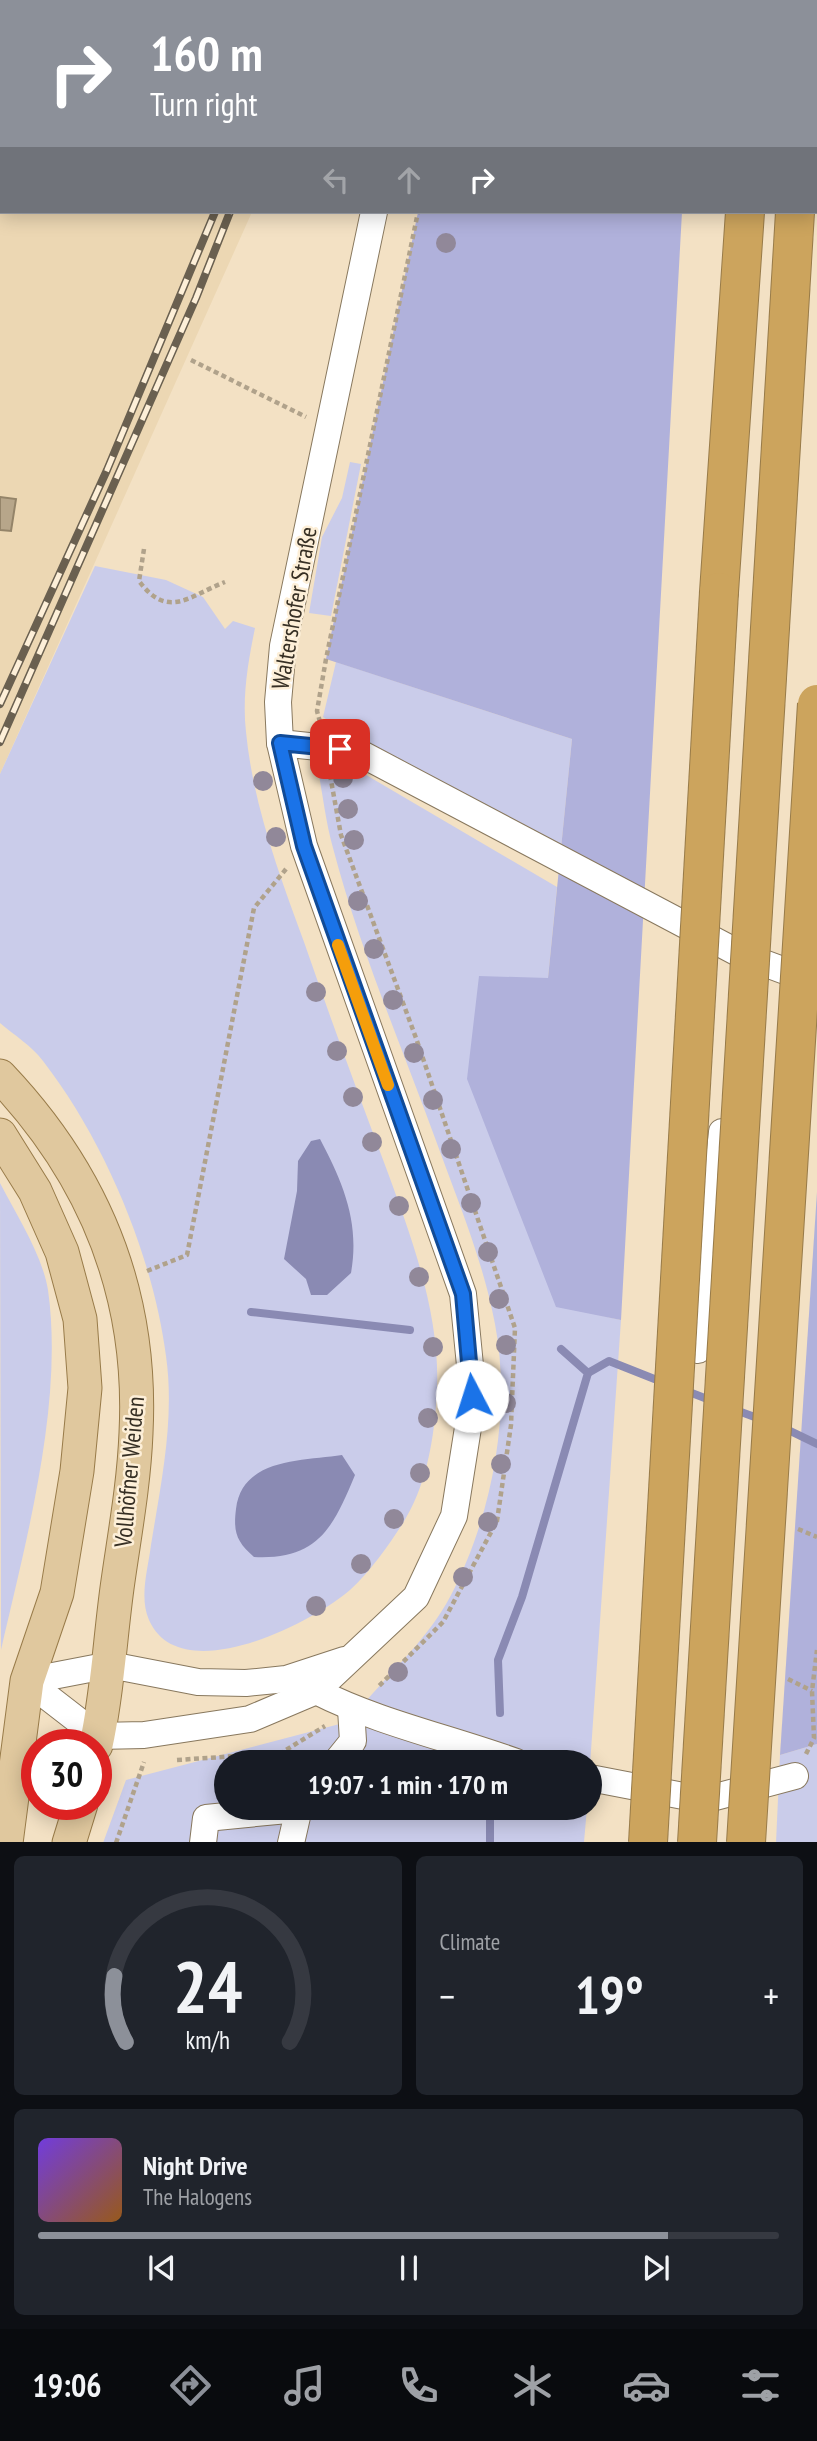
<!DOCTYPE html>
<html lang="en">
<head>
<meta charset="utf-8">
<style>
  :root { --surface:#171b24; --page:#20242c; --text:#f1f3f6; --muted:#9ea1a6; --line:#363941; --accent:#8c9099 }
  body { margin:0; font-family:"PT Sans Narrow",sans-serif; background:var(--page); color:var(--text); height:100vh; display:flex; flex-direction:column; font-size:26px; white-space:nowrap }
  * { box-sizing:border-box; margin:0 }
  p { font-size:23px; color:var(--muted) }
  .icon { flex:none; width:38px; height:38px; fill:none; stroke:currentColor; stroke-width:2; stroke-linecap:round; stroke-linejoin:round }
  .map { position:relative; height:1842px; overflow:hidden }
  .side { display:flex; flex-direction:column; gap:14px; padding:14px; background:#0d0f14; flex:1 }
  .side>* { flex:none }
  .guide { position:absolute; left:0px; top:0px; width:817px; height:214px; box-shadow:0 4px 18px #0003; background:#8c9099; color:#fff; overflow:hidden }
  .speed { position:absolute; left:21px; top:1729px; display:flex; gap:14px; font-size:35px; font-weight:700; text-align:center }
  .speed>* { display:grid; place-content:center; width:91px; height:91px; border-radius:50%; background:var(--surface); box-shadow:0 4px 18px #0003; line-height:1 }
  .speed .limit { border:10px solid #d22; background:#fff; color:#111 }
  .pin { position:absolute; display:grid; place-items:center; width:60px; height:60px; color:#fff; margin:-30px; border-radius:14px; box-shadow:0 4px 10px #0006 }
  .me { position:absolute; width:77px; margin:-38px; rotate:355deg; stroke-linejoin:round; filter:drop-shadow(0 0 5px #0008) }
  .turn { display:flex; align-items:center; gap:24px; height:147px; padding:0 35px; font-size:32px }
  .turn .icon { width:91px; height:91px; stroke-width:2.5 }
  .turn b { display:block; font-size:49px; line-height:60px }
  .lanes { display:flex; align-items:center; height:66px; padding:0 35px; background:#0003; justify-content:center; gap:35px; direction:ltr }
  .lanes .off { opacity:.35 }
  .big { font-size:52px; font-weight:600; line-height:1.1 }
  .side .tile { flex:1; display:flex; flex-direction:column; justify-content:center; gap:10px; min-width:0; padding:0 24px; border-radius:10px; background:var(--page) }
  .side .dial { align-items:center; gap:0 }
  .dial svg { height:182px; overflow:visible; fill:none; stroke:var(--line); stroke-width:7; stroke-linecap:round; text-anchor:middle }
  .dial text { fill:var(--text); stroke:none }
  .song { display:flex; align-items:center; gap:21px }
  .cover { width:84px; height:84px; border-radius:10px; background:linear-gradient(135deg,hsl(260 70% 55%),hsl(30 70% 35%)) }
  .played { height:7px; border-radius:4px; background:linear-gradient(90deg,var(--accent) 85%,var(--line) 85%) }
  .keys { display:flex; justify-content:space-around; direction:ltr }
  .heat { display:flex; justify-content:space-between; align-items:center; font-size:38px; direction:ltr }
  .side .tiles { flex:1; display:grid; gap:14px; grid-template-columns:1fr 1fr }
  .tile:last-child { grid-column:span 2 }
  .trip { position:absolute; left:214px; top:1750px; width:388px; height:70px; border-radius:35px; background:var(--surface); box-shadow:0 4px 18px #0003; font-weight:600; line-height:70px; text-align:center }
  .tab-bar { display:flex; height:112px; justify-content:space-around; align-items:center; background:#090b0e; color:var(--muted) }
  .tab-bar .icon { width:49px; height:49px }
  .tab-bar .current { color:var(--accent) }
  .tab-bar b { font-size:32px; color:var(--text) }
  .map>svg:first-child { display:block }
  .built { fill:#ecd7b3 }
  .green { fill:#caccea }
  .forest { fill:#b0b1db }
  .water { fill:#8a8ab3 }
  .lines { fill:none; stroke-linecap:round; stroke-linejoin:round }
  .stream { stroke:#8a8ab3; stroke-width:8 }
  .building { fill:#b7a68a; stroke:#948469; stroke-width:2 }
  .minor-casing { stroke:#88785e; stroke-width:28 }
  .major-casing { stroke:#987b49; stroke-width:35 }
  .highway-casing { stroke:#987b49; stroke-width:40 }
  .path { stroke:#b0a28b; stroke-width:4.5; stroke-dasharray:5 3.5; stroke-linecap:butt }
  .minor { stroke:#fff; stroke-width:26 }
  .major { stroke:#e0c89e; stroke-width:33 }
  .highway { stroke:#cca45d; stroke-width:38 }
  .rail-casing { stroke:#6a6050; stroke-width:8 }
  .rail { stroke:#fdefd8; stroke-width:5; stroke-dasharray:16; stroke-linecap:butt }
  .highway-bridge-casing { stroke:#987b49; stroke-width:40; stroke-linecap:butt }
  .highway-bridge { stroke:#cca45d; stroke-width:38 }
  .tree { fill:#918899 }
  .route-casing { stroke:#114b97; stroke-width:18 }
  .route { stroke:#1a73e8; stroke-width:12 }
  .slow { stroke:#f59e0b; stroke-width:12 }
  .labels { text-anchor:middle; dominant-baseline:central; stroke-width:5; stroke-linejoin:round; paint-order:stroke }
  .street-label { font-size:24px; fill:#362f24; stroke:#fdefd8 }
</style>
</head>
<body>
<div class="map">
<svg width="817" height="1843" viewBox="0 0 817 1843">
  <rect width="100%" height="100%" fill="#f3e1c4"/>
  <path class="built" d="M 0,0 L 325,0 L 2,2 L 2,212 L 252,212 L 0,774 Z"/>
  <g class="green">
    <path d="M 350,462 L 361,464 L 331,616 L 309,613 L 322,537 L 342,498 Z"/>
    <path d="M 95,566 L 166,580 L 203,597 L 225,629 L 233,621 L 255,628 C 248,662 242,697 246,732 C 253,804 279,874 304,942 C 330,1017 357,1091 385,1165 C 413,1241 444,1323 436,1405 C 433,1445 425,1488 403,1523 C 389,1545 370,1572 350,1590 C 311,1624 180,1690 149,1620 C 139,1597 148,1569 151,1545 C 161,1483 175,1419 166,1356 C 153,1256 105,1141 43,1061 C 32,1046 14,1035 0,1023 L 0,774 Z"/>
    <path d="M 336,662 L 572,739 L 561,849 L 368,748 L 323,717 Z"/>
    <path d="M 344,762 L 557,887 L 548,978 L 599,1315 L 621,1320 L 590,1765 L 226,1762 L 226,1808 L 587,1808 L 584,1842 L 103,1843 L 126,1780 L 370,1716 L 367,1700 C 396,1667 429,1636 450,1597 C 492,1517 512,1413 495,1324 C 483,1260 457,1199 435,1138 C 400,1042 359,947 333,848 C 326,823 323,796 318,770 L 331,763 Z"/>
    <path d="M 0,1183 C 17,1216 42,1254 48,1290 C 64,1403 26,1540 1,1650 Z"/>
    <path d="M 817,1744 L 817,1842 L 776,1843 L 780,1755 Z"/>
  </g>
  <g class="forest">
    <path d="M 462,0 L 695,0 L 462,2 Z"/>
    <path d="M 418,212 L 682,212 L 621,1320 L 556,1307 L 467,1079 L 479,976 L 548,978 L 572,739 L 326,659 Z"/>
    <path d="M 817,1192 L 817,1744 L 780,1755 Z"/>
  </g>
  <g class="water">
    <path d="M 320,1139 C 343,1183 360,1222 351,1273 L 327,1295 L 311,1295 L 306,1279 L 284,1259 L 297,1191 L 298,1161 L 311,1141 Z"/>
    <path d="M 342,1455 L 355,1475 C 333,1528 318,1560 254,1557 C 237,1542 233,1533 236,1509 C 242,1458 302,1461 342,1455 Z"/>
  </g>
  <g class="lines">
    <g class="stream">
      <path d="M 251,1312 L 410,1330"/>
      <path d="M 588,1373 L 609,1361 L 662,1382"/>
      <path d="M 684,1390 L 715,1402"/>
      <path d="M 733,1409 L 760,1419"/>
      <path d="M 782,1427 L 817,1444"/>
      <path d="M 500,1713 L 498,1660 L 522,1597 L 588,1373 L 561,1349"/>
      <path d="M 490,1808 L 490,1843"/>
    </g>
  </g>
  <path class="building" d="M 0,497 L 16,499 L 11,531 L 0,530 Z"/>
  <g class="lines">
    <defs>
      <g id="minor">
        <path d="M 418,2 L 419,0"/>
        <path d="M 789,2 L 789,0"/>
        <path d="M 280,743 L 356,751 L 742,955 L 815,982"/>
        <path d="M 698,1350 L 722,1132"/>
        <path d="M 27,1681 L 98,1736 L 144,1735 L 250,1719 L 316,1691 L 416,1597 L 454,1516 L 473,1396 L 463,1294 L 304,846 L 280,743 L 278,702 L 283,646 L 374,212"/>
        <path d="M 27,1681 L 110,1665 L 198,1682 L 246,1683 L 286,1679 L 344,1660"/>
        <path d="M 316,1691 C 379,1723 450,1738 516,1762"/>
        <path d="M 336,1762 L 353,1741 L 351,1709"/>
        <path d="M 590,1778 L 704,1800 L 795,1776"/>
        <path d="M 203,1843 L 206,1818 L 298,1809"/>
        <path d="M 291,1843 L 299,1808"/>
      </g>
      <g id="major">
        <path d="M 0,1076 C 95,1176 143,1294 136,1433 C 134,1483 125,1532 118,1581 C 110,1636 108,1691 96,1745"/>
        <path d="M 0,1135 L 35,1191 L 62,1252 L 80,1319 L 85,1388 L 77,1471 L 57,1593 L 27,1681 L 6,1843"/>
        <path d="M 69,1843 L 81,1804"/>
      </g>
      <g id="highway">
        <path d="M 760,2 L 760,0"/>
        <path d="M 810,2 L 810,0"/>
        <path d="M 719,592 L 745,212"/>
      </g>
    </defs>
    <use href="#minor" class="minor-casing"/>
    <use href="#major" class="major-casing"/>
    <use href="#highway" class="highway-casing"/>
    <g class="path">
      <path d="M 462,2 L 462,0"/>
      <path d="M 191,360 L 306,417"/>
      <path d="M 144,549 L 139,581 C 168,620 189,596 225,582"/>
      <path d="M 320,722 L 317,711 L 326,659 L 418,212"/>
      <path d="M 330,775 L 341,835 L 416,1038 L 515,1328 L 511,1425 L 497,1521 L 443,1622 L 377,1688"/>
      <path d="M 147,1271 L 187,1255 L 254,908 L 286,869"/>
      <path d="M 798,1529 L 817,1537"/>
      <path d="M 788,1679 L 812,1691"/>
      <path d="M 806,1754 L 814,1738 L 812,1691 L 817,1650"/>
      <path d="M 177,1760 L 281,1753 L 325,1726"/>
      <path d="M 116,1843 L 144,1762"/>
    </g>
    <use href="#minor" class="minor"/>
    <use href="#major" class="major"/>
    <use href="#highway" class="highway"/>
    <defs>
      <g id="rail">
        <path d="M 293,2 L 294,0"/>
        <path d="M 309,2 L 310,0"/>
        <path d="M 0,704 L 107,470 L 215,212"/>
        <path d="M 0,742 L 196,298 L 230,212"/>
      </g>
    </defs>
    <use href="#rail" class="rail-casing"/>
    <use href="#rail" class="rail"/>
    <defs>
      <g id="highway-bridge">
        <path d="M 648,1843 L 719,592"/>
        <path d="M 697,1843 L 795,212"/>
        <path d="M 746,1843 L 817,704"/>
      </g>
    </defs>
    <use href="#highway-bridge" class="highway-bridge-casing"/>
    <use href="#highway-bridge" class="highway-bridge"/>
  </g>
  <g class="tree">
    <circle cx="446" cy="243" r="10"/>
    <circle cx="343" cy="778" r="10"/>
    <circle cx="263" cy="781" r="10"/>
    <circle cx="348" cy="809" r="10"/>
    <circle cx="276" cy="837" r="10"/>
    <circle cx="354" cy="840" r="10"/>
    <circle cx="358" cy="901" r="10"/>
    <circle cx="374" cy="949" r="10"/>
    <circle cx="316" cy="992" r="10"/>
    <circle cx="393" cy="1000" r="10"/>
    <circle cx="337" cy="1051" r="10"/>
    <circle cx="414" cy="1053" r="10"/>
    <circle cx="353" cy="1097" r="10"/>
    <circle cx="433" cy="1100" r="10"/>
    <circle cx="372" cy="1142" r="10"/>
    <circle cx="451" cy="1149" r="10"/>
    <circle cx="471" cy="1203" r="10"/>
    <circle cx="399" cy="1206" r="10"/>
    <circle cx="488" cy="1252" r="10"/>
    <circle cx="419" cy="1277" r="10"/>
    <circle cx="499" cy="1299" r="10"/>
    <circle cx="506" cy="1345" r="10"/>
    <circle cx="433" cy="1347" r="10"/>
    <circle cx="506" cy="1403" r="10"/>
    <circle cx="428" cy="1418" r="10"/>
    <circle cx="501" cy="1464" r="10"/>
    <circle cx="420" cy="1473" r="10"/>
    <circle cx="394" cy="1519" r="10"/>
    <circle cx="488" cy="1522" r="10"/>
    <circle cx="361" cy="1564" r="10"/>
    <circle cx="463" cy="1577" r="10"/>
    <circle cx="316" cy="1606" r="10"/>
    <circle cx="398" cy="1672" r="10"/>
  </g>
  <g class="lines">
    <defs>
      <path id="route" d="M 340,749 L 280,743 L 304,846 L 463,1294 L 472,1396"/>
    </defs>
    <use href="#route" class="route-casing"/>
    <use href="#route" class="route"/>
    <path class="slow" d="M 338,945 L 388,1085"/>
  </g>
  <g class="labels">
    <g class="street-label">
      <text transform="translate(294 608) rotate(-80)">Waltershofer Straße</text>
      <text transform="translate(129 1472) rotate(-85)">Vollhöfner Weiden</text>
    </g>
  </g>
</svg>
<div class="speed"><div class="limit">30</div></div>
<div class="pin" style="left:340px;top:749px;background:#d93025"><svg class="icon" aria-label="arrive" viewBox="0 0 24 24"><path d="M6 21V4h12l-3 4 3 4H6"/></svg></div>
<svg class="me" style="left:472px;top:1396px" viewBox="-20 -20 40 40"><circle r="19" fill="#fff"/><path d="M0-13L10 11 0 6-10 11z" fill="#1a73e8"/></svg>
<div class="trip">19:07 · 1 min · 170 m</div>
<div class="guide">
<div class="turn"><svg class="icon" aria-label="right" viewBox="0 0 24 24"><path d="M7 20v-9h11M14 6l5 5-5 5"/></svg><div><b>160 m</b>Turn right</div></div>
<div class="lanes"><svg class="icon off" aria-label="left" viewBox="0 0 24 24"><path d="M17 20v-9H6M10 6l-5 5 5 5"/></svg><svg class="icon off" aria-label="ahead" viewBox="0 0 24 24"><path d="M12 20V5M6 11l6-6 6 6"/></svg><svg class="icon" aria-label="right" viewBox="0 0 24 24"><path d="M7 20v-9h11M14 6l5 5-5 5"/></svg></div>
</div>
</div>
<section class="side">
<div class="tiles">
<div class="tile dial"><svg viewBox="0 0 100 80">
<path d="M14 69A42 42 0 1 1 86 69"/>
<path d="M14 69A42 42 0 0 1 9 40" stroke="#8c9099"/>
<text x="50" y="56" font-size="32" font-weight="700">24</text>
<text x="50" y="72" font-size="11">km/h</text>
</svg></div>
<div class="tile"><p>Climate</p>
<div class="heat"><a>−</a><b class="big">19°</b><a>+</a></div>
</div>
<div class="tile">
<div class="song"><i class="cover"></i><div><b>Night Drive</b><p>The Halogens</p></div></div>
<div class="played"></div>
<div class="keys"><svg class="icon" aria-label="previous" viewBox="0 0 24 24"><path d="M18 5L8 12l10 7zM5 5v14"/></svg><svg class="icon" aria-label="pause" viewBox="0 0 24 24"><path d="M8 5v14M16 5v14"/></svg><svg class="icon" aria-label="next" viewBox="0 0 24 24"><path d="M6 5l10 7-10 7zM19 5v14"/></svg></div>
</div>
</div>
</section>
<nav class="tab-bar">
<b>19:06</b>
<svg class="icon current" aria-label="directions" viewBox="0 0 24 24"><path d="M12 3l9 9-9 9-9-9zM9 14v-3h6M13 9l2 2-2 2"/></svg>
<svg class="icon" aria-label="music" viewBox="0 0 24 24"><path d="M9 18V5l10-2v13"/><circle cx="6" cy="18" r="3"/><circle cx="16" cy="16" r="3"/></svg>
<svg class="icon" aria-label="phone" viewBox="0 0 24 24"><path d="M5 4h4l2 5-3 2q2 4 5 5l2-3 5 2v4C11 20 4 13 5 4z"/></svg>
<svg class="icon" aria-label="climate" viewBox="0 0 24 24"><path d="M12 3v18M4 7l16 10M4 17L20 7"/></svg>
<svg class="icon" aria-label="car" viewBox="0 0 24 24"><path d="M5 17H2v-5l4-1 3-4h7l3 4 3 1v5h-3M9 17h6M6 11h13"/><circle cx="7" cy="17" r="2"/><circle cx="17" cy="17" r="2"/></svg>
<svg class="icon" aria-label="filters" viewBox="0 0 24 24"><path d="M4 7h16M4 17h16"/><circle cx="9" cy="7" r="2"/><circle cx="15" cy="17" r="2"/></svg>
</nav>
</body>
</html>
